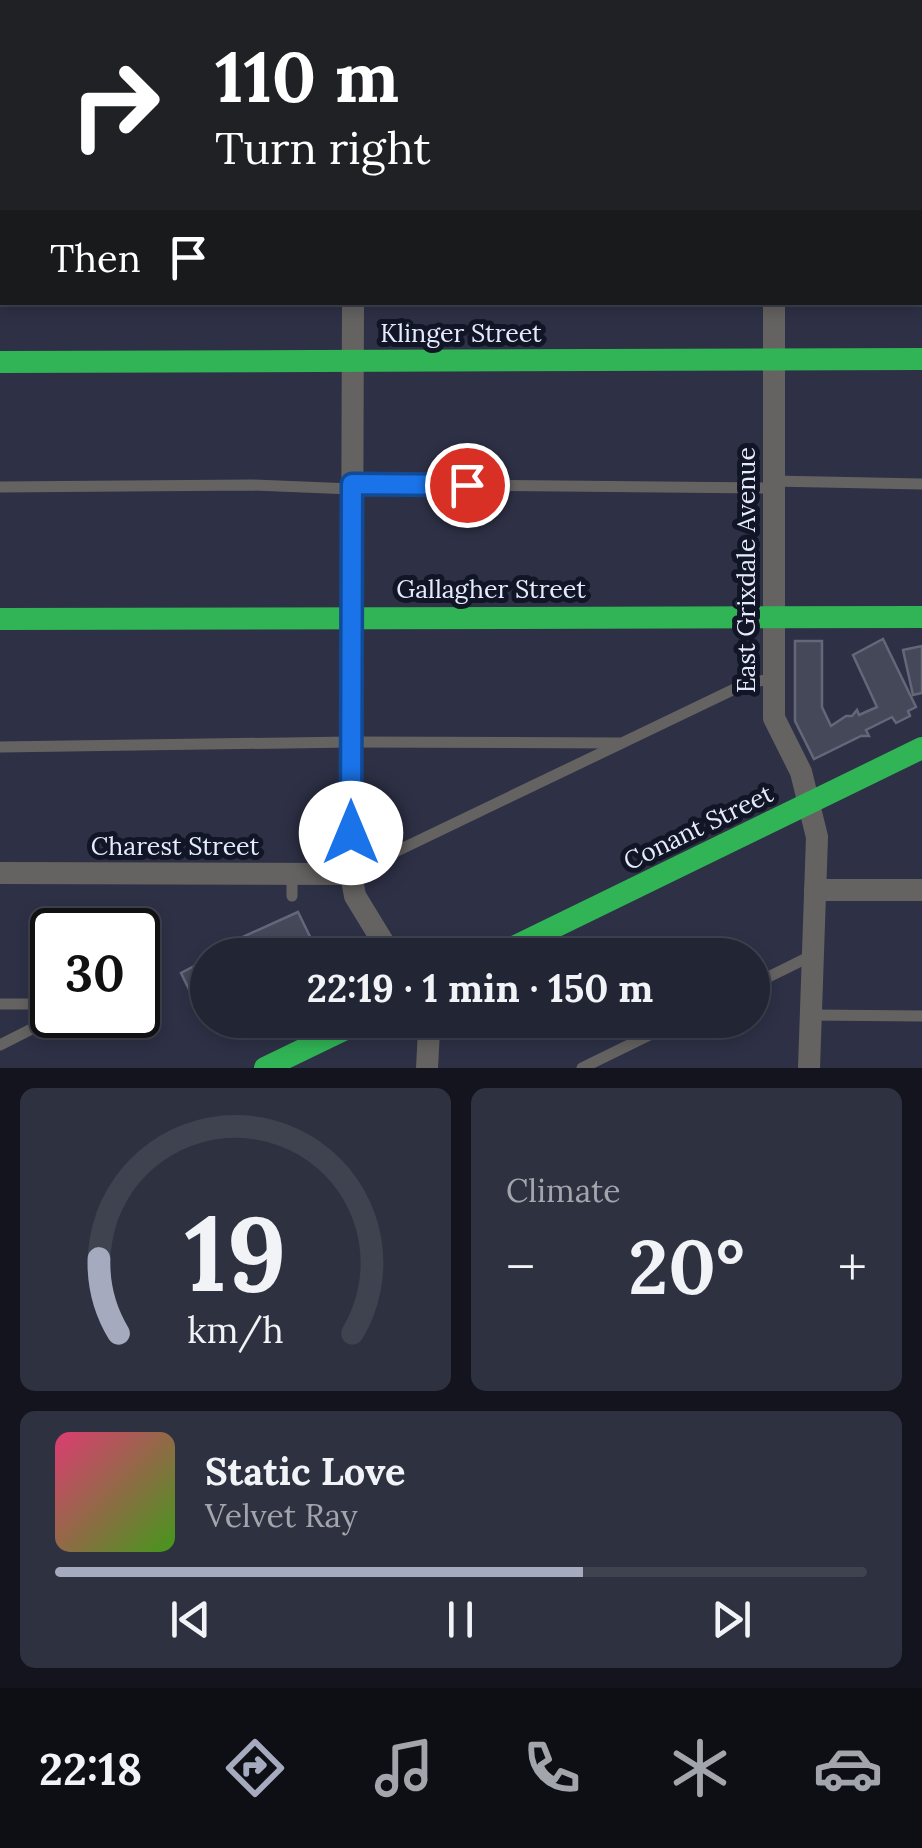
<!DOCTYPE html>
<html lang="en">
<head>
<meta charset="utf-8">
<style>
  :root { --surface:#222534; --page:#2e3140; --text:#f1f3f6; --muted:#a2a5ac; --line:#3f424f; --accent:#a5aabe }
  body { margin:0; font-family:Lora,serif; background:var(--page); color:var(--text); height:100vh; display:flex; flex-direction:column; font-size:38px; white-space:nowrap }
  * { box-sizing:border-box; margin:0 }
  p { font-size:32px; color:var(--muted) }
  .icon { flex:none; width:55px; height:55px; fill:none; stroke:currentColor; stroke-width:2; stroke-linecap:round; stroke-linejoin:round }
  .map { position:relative; height:1068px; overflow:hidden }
  .sheet { display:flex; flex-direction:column; gap:20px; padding:20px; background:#13141d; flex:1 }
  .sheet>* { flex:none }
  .top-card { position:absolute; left:0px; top:0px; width:922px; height:305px; box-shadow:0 5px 15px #0003,0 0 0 2px var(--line); background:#202124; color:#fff; overflow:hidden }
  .speed { position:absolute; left:30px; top:908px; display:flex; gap:20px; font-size:50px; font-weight:700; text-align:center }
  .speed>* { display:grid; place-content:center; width:130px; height:130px; border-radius:50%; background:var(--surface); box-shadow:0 5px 15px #0003,0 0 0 2px var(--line); line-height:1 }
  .speed .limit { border:5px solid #111; border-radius:15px; background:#fff; color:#111 }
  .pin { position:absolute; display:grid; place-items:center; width:85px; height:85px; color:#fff; margin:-42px; border:5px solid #fff; border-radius:50%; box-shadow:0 2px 10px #0007 }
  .me { position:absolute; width:110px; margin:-55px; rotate:0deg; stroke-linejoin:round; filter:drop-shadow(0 0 8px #0008) }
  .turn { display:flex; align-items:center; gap:35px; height:210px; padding:0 50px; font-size:45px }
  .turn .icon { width:130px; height:130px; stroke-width:2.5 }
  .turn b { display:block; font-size:70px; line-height:85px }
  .then { display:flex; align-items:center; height:95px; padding:0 50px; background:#0003; gap:20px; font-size:38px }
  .big { font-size:75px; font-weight:700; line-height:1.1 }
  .sheet .card { flex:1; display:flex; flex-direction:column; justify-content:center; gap:15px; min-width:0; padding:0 35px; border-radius:15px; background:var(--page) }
  .sheet .dial { align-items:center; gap:0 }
  .dial svg { height:260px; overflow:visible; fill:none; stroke:var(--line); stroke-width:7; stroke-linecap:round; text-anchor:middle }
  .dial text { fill:var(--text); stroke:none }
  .song { display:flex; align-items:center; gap:30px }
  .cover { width:120px; height:120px; border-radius:15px; background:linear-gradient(135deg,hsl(340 70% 55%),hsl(100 70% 35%)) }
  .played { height:10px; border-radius:5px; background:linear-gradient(90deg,var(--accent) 65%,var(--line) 65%) }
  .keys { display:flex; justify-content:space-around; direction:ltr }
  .heat { display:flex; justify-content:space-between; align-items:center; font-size:55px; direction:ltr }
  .sheet .tiles { flex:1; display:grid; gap:20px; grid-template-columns:1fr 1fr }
  .card:last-child { grid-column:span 2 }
  .trip { position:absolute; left:190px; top:938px; width:580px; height:100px; border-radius:50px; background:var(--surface); box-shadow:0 5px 15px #0003,0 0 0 2px var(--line); font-weight:700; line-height:100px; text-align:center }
  .menu { display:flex; height:160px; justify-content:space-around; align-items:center; background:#0e0f15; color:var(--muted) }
  .menu .icon { width:70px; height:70px }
  .menu .current { color:var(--accent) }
  .menu b { font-size:45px; color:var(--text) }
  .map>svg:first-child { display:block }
  .building { fill:#454859; stroke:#636779; stroke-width:2.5 }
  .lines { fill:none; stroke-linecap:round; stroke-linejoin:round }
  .lane { stroke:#656361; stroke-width:11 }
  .street { stroke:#656361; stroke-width:22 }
  .fast { stroke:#30b455; stroke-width:22 }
  .route-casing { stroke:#114b97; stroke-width:25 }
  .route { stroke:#1a73e8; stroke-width:18 }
  .labels { text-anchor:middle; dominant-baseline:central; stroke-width:10; stroke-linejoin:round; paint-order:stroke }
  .street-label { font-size:25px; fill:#e5ebfe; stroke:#111526 }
</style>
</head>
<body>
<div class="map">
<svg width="922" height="1068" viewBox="0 0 922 1068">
  <rect width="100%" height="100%" fill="#2e3146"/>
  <g class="building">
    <path d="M 883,639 L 916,707 L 908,711 L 910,716 L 896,723 L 892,717 L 866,730 L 869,736 L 861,736 L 814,759 L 795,721 L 795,641 L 822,641 L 822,707 L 831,726 L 846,716 L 852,716 L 857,710 L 859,715 L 877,707 L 853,655 Z"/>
    <path d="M 922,646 L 922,693 L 913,695 L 903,650 Z"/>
    <path d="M 298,912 L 319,955 L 230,955 L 225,945 Z"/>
    <path d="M 202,962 L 206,970 L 197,975 L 202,984 L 208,981 L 208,1020 L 215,1020 L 206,1024 L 181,973 Z"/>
  </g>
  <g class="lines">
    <g class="lane">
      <path d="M 920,228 L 922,228"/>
      <path d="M 0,231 L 2,231"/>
      <path d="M 772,481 L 922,484"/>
      <path d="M 352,484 L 772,488"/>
      <path d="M 0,487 L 252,485 L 352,489"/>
      <path d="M 0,747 L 351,742 L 620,743"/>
      <path d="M 351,863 L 372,863 L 747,683 L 772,679"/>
      <path d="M 292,896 L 292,874"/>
      <path d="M 752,985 L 813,955"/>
      <path d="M 0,1004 L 52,1004"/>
      <path d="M 811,1015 L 922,1016"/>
      <path d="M 0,1045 L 59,1015"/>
      <path d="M 582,1068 L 680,1020"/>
    </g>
    <g class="street">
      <path d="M 355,2 L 355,0"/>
      <path d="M 776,2 L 776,0"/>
      <path d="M 920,103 L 922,103"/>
      <path d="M 0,106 L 2,106"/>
      <path d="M 353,302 L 351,874 L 355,896 L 391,955"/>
      <path d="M 774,302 L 774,718 L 801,772 L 817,837 L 809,1068"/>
      <path d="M 0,873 L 351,874"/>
      <path d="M 815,890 L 922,890"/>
      <path d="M 425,1020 L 429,1030 L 427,1068"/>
    </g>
    <g class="fast">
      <path d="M 0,362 L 922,359"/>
      <path d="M 0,619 L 922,617"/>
      <path d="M 497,955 L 922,748"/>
      <path d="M 265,1068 L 364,1020"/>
    </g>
  </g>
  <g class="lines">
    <defs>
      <path id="route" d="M 351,833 L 352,484 L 467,485"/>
    </defs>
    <use href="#route" class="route-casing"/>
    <use href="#route" class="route"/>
  </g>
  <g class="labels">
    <g class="street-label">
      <text x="461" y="333">Klinger Street</text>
      <text transform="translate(746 570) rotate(-90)">East Grixdale Avenue</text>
      <text x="491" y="589">Gallagher Street</text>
      <text transform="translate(698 827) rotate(-26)">Conant Street</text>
      <text x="175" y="846">Charest Street</text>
    </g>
  </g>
</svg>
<div class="speed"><div class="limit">30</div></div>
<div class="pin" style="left:467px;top:485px;background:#d93025"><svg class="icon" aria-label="arrive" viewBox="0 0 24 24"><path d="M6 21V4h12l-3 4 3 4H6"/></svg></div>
<svg class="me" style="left:351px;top:833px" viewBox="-20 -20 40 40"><circle r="19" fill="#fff"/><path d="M0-13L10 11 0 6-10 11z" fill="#1a73e8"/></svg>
<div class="trip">22:19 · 1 min · 150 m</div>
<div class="top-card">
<div class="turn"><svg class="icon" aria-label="right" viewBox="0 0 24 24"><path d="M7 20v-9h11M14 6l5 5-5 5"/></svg><div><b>110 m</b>Turn right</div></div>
<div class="then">Then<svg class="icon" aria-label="arrive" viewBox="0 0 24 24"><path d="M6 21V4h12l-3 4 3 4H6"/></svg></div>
</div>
</div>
<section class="sheet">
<div class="tiles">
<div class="card dial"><svg viewBox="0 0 100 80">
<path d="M14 69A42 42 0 1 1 86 69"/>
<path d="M14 69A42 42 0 0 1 8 46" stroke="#a5aabe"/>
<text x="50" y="56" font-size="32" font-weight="700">19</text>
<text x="50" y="72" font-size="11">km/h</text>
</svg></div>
<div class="card"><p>Climate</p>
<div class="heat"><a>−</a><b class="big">20°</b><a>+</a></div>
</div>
<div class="card">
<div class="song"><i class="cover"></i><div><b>Static Love</b><p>Velvet Ray</p></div></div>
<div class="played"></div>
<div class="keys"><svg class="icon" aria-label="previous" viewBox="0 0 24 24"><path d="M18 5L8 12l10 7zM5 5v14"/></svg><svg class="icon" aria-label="pause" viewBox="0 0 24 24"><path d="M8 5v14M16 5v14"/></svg><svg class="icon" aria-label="next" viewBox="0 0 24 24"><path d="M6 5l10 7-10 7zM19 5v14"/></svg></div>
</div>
</div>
</section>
<nav class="menu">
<b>22:18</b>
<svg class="icon current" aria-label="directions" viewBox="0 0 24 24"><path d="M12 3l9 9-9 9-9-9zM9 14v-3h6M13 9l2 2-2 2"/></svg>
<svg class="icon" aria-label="music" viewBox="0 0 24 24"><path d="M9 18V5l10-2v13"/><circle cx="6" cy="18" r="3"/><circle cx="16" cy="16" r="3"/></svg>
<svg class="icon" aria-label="phone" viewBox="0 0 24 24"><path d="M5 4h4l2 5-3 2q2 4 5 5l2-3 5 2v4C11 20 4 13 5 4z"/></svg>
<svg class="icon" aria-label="climate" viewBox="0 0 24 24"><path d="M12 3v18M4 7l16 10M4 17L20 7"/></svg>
<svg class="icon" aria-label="car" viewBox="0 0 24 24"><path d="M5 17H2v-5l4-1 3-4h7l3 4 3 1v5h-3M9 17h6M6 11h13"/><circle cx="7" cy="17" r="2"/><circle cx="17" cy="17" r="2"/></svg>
</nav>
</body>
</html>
